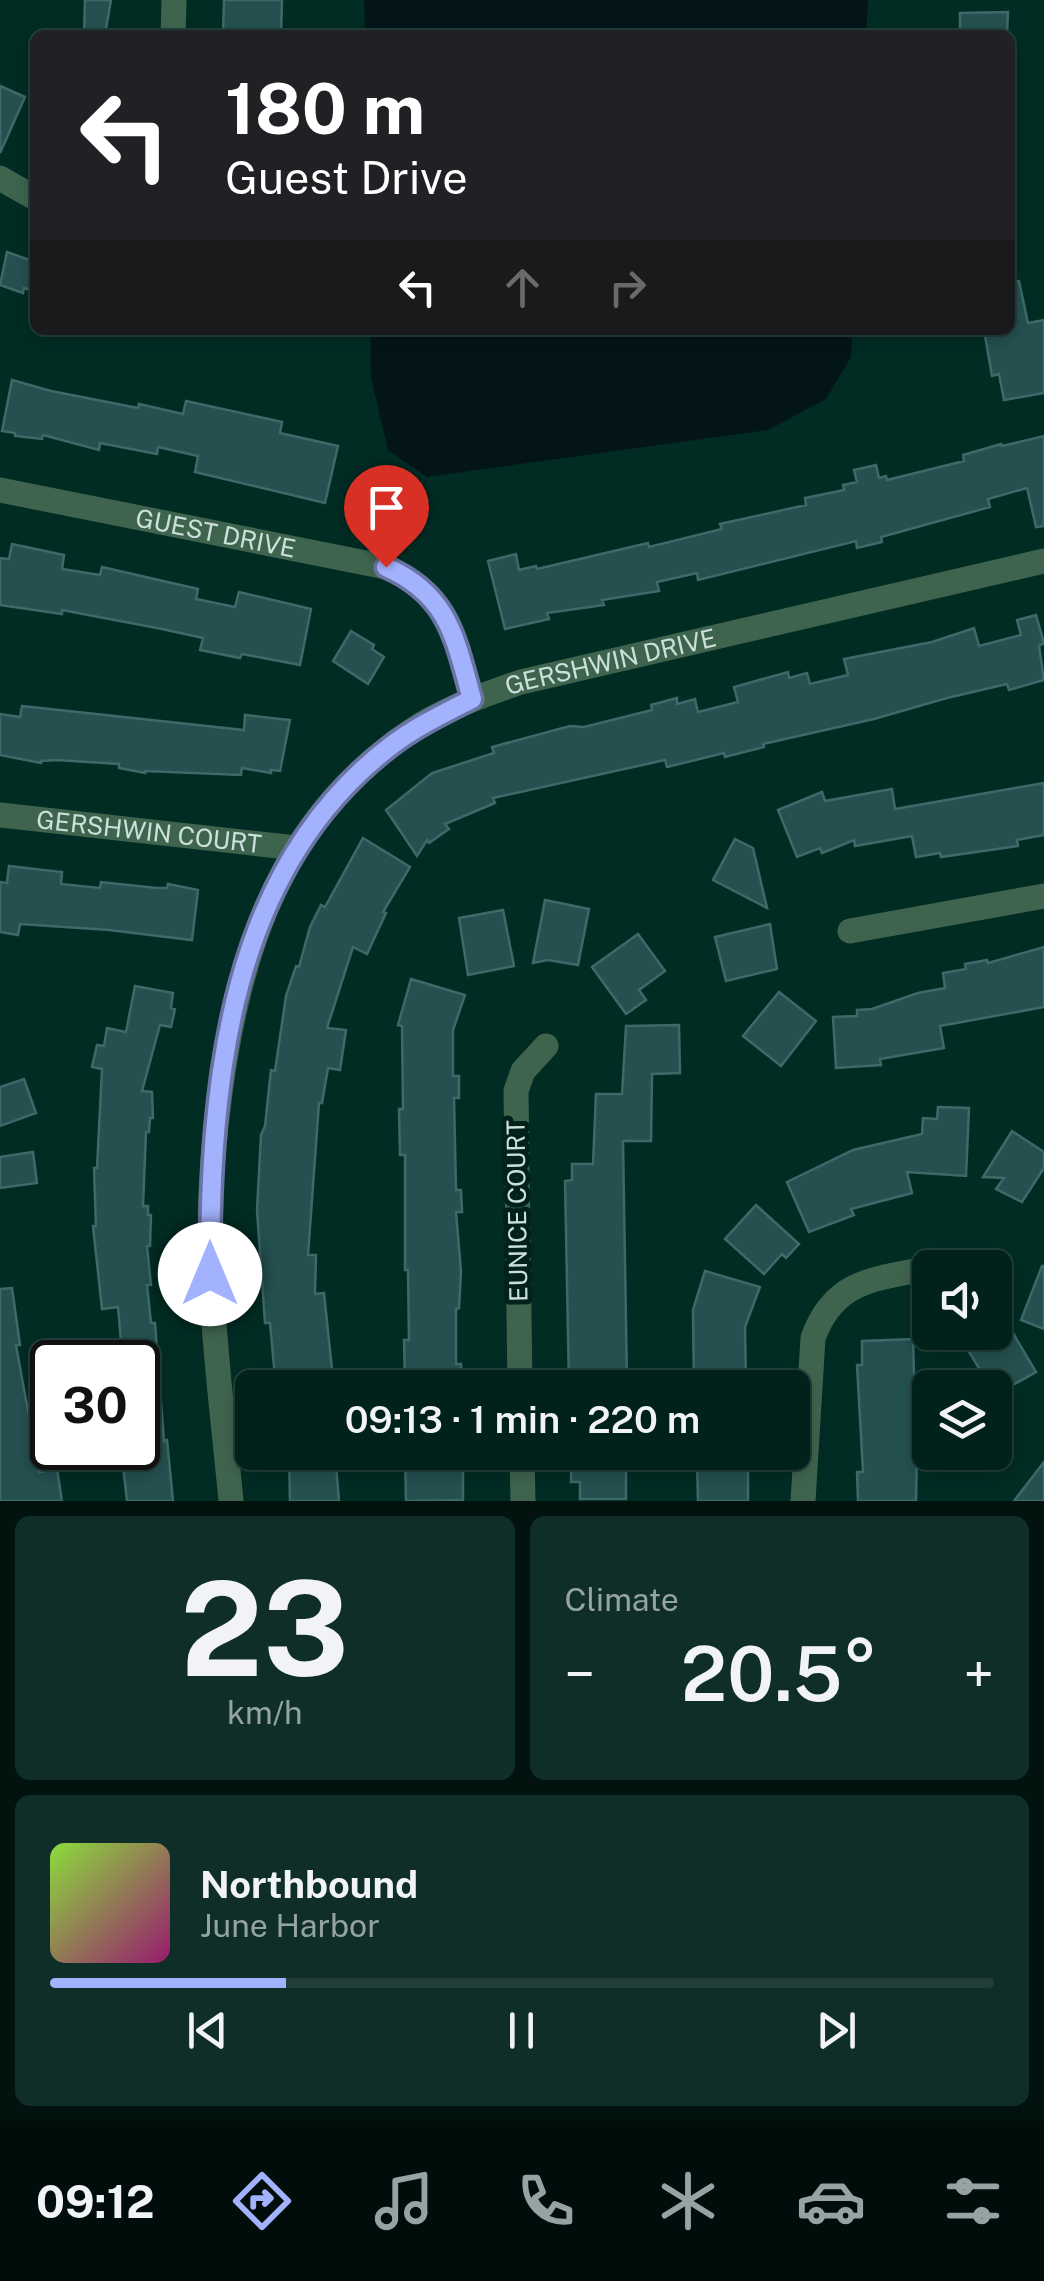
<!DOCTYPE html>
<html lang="en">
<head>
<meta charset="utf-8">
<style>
  :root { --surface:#01211b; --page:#0f2e28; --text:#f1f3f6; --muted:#96a3a3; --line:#233e3a; --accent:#a3b2fd }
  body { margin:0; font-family:"Public Sans",sans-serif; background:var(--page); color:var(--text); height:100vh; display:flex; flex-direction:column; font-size:38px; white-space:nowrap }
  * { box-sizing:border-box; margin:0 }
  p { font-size:32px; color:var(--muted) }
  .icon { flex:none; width:55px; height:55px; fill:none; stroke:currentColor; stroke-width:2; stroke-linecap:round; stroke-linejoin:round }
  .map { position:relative; height:1501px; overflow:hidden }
  .drawer { display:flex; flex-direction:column; gap:15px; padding:15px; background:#01120f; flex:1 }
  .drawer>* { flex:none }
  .top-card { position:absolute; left:30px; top:30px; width:985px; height:305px; border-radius:15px; box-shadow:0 5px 15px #0003,0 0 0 2px var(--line); background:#202124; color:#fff; overflow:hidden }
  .fabs { position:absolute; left:912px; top:1250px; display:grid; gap:20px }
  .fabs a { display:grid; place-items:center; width:100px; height:100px; border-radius:15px; background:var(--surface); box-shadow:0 5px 15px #0003,0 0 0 2px var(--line); font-size:50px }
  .speed { position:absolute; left:30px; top:1340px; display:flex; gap:20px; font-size:50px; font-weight:700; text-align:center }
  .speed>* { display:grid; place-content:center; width:130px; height:130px; border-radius:50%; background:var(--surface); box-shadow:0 5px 15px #0003,0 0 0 2px var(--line); line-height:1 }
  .speed .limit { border:5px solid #111; border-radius:15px; background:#fff; color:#111 }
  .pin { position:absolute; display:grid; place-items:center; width:85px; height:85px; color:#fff; margin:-102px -42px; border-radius:50% 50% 50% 0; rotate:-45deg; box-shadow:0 0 10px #0007 }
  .pin .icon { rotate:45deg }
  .me { position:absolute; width:110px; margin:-55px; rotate:0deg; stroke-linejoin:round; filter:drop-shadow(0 0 8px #0008) }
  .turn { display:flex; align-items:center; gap:35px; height:210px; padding:0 30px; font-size:45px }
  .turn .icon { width:130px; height:130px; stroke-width:2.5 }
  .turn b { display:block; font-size:70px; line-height:85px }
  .lanes { display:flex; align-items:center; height:95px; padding:0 30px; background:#0003; justify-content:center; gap:50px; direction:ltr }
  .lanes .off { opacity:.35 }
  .big { font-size:75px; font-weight:600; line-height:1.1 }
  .drawer .card { flex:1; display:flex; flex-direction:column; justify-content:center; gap:15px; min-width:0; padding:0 35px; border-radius:15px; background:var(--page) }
  .drawer .dial { align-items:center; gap:0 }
  .dial b { font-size:130px; line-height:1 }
  .song { display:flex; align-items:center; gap:30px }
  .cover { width:120px; height:120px; border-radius:15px; background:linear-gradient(135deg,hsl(90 70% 55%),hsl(320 70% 35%)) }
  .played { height:10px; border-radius:5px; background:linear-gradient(90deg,var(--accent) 25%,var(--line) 25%) }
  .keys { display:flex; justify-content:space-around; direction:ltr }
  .heat { display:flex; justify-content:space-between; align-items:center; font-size:55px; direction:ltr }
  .drawer .tiles { flex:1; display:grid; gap:15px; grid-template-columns:1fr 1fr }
  .card:last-child { grid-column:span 2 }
  .trip { position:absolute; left:235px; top:1370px; width:575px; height:100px; border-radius:15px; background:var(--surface); box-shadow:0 5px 15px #0003,0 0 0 2px var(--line); font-weight:600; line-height:100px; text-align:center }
  .menu { display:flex; height:160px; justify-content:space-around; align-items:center; background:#000d0b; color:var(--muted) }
  .menu .icon { width:70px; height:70px }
  .menu .on { color:var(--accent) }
  .menu b { font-size:45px; color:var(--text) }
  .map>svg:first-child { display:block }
  .water { fill:#041519 }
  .building { fill:#245050; stroke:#3d6969; stroke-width:2.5 }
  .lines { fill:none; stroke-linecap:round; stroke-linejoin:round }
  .street { stroke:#3f644e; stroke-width:25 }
  .route-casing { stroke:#6a74a4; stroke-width:25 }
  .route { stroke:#a3b2fd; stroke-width:18 }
  .labels { text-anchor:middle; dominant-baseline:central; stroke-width:10; stroke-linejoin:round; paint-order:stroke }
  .street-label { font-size:25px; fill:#cbe0da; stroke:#02211b }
</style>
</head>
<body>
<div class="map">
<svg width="1044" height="1501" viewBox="0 0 1044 1501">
  <rect width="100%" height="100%" fill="#012c24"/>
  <g class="water">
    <path d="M 364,0 L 868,0 L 866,35 L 365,35 Z"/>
    <path d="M 370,330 L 852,330 L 851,357 L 826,399 L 768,430 L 427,477 L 388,450 L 371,378 Z"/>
  </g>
  <g class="building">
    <path d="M 85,0 L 111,0 L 105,35 L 84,35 Z"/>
    <path d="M 224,0 L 282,0 L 281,35 L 223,35 Z"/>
    <path d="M 1008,12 L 1007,35 L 960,35 L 960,13 Z"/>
    <path d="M 0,86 L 25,97 L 0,153 Z"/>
    <path d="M 7,252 L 35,262 L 35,292 L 24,288 L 23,293 L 0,285 Z"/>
    <path d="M 1019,281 L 1028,323 L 1044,320 L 1044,393 L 1004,400 L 999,374 L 992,376 L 984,330 L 1010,330 L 1010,282 Z"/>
    <path d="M 12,380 L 51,391 L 138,408 L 139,404 L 183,414 L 186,401 L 282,422 L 280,433 L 338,446 L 325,503 L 195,472 L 198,456 L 158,447 L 157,454 L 100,443 L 99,450 L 43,435 L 42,439 L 15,436 L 15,433 L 2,431 Z"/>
    <path d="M 1044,436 L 1044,526 L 1036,527 L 1027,488 L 988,499 L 990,507 L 881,537 L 882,542 L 857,548 L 856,541 L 698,580 L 697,573 L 657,582 L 659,591 L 602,600 L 604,605 L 547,613 L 549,619 L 505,629 L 488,561 L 516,554 L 519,570 L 536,566 L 537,569 L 648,543 L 649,547 L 722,529 L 720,524 L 806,505 L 805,498 L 844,490 L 843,485 L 857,482 L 854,470 L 876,465 L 879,478 L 886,476 L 887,480 L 964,461 L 963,455 L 1001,444 L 1002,446 Z"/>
    <path d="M 12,544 L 64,555 L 62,569 L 100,575 L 102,567 L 198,589 L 196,599 L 235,607 L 239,592 L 311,609 L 300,665 L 242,654 L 240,658 L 200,650 L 203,638 L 162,629 L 62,610 L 62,614 L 0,605 L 0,558 L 9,559 Z"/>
    <path d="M 1036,615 L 1044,643 L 1039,646 L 1044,680 L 1009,690 L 1007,684 L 947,698 L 874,719 L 763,744 L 764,747 L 725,757 L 724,753 L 667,767 L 665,760 L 493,798 L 495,803 L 445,824 L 449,829 L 429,843 L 427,840 L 417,856 L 386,810 L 432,773 L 494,753 L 492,747 L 570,726 L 584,727 L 652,710 L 651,705 L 677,698 L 677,704 L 695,699 L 698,712 L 738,702 L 734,687 L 788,672 L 789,678 L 807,673 L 810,684 L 848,675 L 844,659 L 932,642 L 974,628 L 979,646 L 1021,635 L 1017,620 Z"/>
    <path d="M 351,631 L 374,645 L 372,649 L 384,657 L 368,684 L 333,661 Z"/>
    <path d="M 22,706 L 244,730 L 245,715 L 290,720 L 280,771 L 271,770 L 271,773 L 242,768 L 241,775 L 145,771 L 145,773 L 119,768 L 119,764 L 56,760 L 41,761 L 41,763 L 0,755 L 0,714 L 20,717 Z"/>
    <path d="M 1044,783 L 1044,835 L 1017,840 L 1018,846 L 941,857 L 940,853 L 916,857 L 912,836 L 855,846 L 854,840 L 822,853 L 820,848 L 797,857 L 778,810 L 822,792 L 825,801 L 892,789 L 895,809 Z"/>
    <path d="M 363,838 L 410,867 L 383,912 L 386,913 L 367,954 L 353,947 L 327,1028 L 346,1030 L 340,1070 L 328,1068 L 322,1103 L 319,1103 L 308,1255 L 316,1255 L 315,1294 L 324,1293 L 333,1379 L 328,1379 L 329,1388 L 276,1388 L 270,1323 L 265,1323 L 257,1210 L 261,1135 L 265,1126 L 271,1070 L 275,1071 L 286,996 L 296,966 L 299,967 L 310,927 L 321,905 L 325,907 Z"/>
    <path d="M 735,839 L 753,848 L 767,908 L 713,880 Z"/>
    <path d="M 9,866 L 62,872 L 61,884 L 100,888 L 101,882 L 157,888 L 167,888 L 168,884 L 198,890 L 192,940 L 109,930 L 20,924 L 18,935 L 0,932 L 0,882 L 7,883 Z"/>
    <path d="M 545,900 L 589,909 L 578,965 L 548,960 L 533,963 Z"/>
    <path d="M 503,910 L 514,966 L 468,975 L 459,918 Z"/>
    <path d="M 770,924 L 777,969 L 726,981 L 715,937 Z"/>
    <path d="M 638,934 L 665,971 L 639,990 L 646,1000 L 626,1014 L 592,967 Z"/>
    <path d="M 1044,947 L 1044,1007 L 940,1026 L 944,1048 L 880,1059 L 881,1065 L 836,1068 L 833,1017 L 857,1016 L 857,1010 L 872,1009 L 918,993 L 945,988 L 943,973 L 966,969 L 965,964 L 987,960 L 988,963 Z"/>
    <path d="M 411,979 L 465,995 L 453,1030 L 453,1076 L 459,1076 L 459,1098 L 454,1098 L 456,1190 L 461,1190 L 462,1212 L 456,1212 L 461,1271 L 459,1308 L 456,1309 L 456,1364 L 461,1364 L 462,1385 L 405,1386 L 404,1340 L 409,1340 L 408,1270 L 405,1270 L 405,1155 L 400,1155 L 399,1109 L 403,1109 L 402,1026 L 398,1025 Z"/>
    <path d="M 135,986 L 173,993 L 171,1008 L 175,1009 L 171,1027 L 160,1025 L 142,1091 L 152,1092 L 153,1118 L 150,1118 L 149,1132 L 146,1132 L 143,1206 L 148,1206 L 148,1215 L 151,1215 L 150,1246 L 147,1246 L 151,1285 L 147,1285 L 151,1323 L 155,1323 L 164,1441 L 167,1440 L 173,1501 L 127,1501 L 121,1448 L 138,1448 L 138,1362 L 128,1362 L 127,1354 L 122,1354 L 118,1307 L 102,1309 L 93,1226 L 96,1226 L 94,1168 L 97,1168 L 102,1069 L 92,1067 L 97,1045 L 104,1046 L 107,1028 L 126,1032 Z"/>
    <path d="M 779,992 L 816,1021 L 781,1066 L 743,1036 Z"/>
    <path d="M 679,1025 L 680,1073 L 652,1074 L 651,1141 L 623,1141 L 627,1383 L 569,1384 L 565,1181 L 572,1180 L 572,1164 L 593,1164 L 596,1094 L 622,1094 L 626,1026 Z"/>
    <path d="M 24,1079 L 36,1113 L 0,1126 L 0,1087 Z"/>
    <path d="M 938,1107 L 969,1108 L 966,1176 L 907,1172 L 912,1193 L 851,1209 L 854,1215 L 809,1232 L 787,1182 L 853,1150 L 922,1134 L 923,1118 L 937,1119 Z"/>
    <path d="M 1012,1131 L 1044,1152 L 1044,1168 L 1022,1202 L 996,1189 L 1004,1178 L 983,1177 Z"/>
    <path d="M 33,1152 L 37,1183 L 0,1188 L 0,1157 Z"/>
    <path d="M 756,1205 L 799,1244 L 786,1258 L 782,1254 L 764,1274 L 725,1239 Z"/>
    <path d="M 1042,1266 L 1044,1266 L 1044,1329 L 1021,1320 Z"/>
    <path d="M 705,1271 L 760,1287 L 745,1327 L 746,1388 L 694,1388 L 693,1310 Z"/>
    <path d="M 12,1288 L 20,1345 L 16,1345 L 39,1472 L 57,1469 L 62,1501 L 0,1501 L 0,1289 Z"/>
    <path d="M 1010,1328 L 1036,1372 L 995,1395 L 995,1388 L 991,1388 L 966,1347 L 986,1336 L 988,1340 Z"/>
    <path d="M 913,1339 L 915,1411 L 918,1411 L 916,1501 L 858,1501 L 857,1472 L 863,1472 L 857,1365 L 862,1365 L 862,1341 Z"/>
    <path d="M 289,1452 L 335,1452 L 339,1501 L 290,1501 Z"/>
    <path d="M 572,1452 L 626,1453 L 626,1499 L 580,1499 L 580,1482 L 571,1482 Z"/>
    <path d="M 455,1454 L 455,1470 L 463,1470 L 463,1500 L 406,1501 L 405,1456 Z"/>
    <path d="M 697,1461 L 748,1461 L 748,1501 L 698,1501 Z"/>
    <path d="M 1044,1462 L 1044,1501 L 1014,1501 Z"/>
  </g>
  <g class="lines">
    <g class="street">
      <path d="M 173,35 L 174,0"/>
      <path d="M 0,178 L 35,198"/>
      <path id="s1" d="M 0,490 L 386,567 C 450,595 455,638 472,699"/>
      <path id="s2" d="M 0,815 L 296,848"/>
      <path d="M 850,931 L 1044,896"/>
      <path d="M 520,1388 L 516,1091 L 523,1071 L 546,1046"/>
      <path d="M 522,1452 L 523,1501"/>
      <path id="s3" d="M 231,1501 C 224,1426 214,1350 211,1275 C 208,1212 212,1148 221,1086 C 241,942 285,816 411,731 C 444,709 483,695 521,682 L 1044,561"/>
      <path d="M 803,1501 L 813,1338 C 834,1279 876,1279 930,1268"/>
    </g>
  </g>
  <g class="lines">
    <defs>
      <path id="route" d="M 210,1274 C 210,1084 228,869 392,745 C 417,726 445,713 472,699 C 455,638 449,595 386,567"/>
    </defs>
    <use href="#route" class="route-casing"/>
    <use href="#route" class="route"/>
  </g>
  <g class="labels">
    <g class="street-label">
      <text stroke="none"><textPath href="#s1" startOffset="220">GUEST DRIVE</textPath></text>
      <text stroke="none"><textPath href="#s3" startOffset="1045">GERSHWIN DRIVE</textPath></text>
      <text stroke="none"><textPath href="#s2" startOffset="150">GERSHWIN COURT</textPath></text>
      <text transform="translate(517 1211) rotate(-91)">EUNICE COURT</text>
    </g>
  </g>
</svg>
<div class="fabs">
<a><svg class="icon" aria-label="sound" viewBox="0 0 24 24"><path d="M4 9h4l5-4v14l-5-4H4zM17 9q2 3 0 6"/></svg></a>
<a><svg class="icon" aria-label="layers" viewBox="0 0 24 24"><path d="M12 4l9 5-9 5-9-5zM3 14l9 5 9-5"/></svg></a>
</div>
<div class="speed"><div class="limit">30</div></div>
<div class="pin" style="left:386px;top:567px;background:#d93025"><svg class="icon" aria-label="arrive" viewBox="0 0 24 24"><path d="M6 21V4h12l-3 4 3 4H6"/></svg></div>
<svg class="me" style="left:210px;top:1274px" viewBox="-20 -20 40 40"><circle r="19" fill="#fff"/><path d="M0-13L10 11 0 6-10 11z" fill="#a3b2fd"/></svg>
<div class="trip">09:13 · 1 min · 220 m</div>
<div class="top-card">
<div class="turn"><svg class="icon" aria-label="left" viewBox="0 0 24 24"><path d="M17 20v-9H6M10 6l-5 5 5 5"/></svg><div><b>180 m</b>Guest Drive</div></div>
<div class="lanes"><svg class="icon" aria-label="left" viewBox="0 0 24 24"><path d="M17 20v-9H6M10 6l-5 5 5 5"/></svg><svg class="icon off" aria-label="ahead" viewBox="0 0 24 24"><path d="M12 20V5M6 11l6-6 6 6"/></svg><svg class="icon off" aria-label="right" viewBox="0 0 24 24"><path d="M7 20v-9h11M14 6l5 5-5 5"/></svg></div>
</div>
</div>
<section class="drawer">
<div class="tiles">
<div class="card dial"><b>23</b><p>km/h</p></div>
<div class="card"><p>Climate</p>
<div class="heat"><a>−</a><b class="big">20.5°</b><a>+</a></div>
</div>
<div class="card">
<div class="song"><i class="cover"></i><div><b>Northbound</b><p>June Harbor</p></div></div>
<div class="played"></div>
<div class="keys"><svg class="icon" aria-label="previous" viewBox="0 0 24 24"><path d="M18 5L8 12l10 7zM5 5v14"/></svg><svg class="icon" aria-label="pause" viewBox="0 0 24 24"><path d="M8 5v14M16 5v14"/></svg><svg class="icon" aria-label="next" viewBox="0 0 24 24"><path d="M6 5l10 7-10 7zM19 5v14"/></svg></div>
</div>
</div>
</section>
<nav class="menu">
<b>09:12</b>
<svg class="icon on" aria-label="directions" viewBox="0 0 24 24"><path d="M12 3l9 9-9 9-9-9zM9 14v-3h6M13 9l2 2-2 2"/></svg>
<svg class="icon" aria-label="music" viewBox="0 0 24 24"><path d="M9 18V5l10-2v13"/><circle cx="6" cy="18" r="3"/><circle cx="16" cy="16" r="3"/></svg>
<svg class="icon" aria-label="phone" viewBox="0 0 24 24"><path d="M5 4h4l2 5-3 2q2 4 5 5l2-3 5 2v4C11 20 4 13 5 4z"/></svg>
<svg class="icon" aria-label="climate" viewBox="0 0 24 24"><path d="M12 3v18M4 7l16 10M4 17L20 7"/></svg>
<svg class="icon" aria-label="car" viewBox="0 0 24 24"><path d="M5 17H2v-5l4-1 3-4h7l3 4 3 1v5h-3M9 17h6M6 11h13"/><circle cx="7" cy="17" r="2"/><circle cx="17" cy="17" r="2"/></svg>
<svg class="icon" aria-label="filters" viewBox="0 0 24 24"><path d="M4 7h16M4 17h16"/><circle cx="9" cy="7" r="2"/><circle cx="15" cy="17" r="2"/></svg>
</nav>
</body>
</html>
